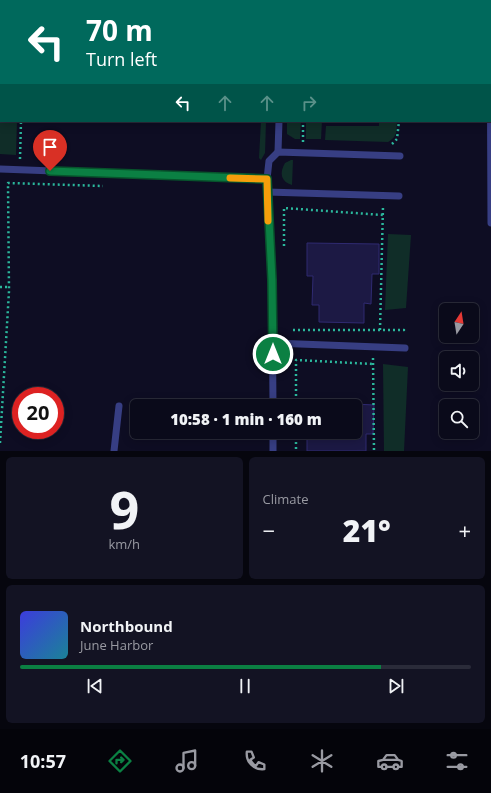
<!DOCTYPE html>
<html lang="en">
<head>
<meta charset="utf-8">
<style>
  :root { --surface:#0a0a1a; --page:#131323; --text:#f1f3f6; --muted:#999aa2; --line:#2a2b39; --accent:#0b8043 }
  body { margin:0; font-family:"Open Sans",sans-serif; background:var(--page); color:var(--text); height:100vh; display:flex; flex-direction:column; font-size:15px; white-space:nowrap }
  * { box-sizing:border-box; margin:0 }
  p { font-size:13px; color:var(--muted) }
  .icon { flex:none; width:22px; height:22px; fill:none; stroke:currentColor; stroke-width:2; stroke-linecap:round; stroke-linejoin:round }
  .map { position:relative; height:451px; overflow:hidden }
  .sheet { display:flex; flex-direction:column; gap:6px; padding:6px; background:#06060e; flex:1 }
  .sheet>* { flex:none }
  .banner { position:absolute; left:0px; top:0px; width:491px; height:122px; box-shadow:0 2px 10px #0003,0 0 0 1px var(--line); background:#00695c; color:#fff; overflow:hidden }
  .needle { width:26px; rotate:12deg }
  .tools { position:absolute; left:439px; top:303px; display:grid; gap:8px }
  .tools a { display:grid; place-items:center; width:40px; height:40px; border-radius:6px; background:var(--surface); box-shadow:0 2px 10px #0003,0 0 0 1px var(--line); font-size:20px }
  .speed { position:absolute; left:12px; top:387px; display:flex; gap:8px; font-size:20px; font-weight:700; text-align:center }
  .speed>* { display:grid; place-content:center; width:52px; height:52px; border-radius:50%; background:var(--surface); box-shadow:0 2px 10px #0003,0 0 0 1px var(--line); line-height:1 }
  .speed .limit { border:6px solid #d22; background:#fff; color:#111 }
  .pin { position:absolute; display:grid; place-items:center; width:34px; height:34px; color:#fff; margin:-41px -17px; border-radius:50% 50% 50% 0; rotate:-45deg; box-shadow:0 0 4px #0007 }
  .pin .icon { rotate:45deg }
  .me { position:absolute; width:44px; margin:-22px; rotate:0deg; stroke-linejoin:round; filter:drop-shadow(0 0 3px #0008) }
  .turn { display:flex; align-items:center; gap:14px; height:84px; padding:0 20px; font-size:18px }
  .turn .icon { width:52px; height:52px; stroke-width:2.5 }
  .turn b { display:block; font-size:28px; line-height:34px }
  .lanes { display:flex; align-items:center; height:38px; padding:0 20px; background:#0003; justify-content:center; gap:20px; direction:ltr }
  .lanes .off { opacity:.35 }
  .big { font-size:30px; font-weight:800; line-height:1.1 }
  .sheet .tile { flex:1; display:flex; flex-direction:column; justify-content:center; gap:6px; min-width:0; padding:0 14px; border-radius:6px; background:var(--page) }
  .sheet .dial { align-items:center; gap:0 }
  .dial b { font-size:52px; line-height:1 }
  .song { display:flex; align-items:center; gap:12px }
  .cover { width:48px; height:48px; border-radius:6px; background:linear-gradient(135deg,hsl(240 70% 55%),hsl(190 70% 35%)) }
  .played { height:4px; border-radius:2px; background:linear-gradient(90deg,var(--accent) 80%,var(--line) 80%) }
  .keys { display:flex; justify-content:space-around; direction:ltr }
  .heat { display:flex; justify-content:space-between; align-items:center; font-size:22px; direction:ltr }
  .sheet .tiles { flex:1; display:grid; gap:6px; grid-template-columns:1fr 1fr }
  .tile:last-child { grid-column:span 2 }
  .trip { position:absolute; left:130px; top:399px; width:232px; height:40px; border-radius:6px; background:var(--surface); box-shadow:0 2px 10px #0003,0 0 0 1px var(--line); font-weight:800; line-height:40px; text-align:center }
  .menu { display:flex; height:64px; justify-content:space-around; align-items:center; background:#04040a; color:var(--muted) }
  .menu .icon { width:28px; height:28px }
  .menu .on { color:var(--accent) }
  .menu b { font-size:18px; color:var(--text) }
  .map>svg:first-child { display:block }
  .green { fill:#102d28 }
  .building { fill:#1c1944; stroke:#2f2a71 }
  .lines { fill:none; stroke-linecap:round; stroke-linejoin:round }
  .path { stroke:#2bb79c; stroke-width:2.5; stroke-dasharray:2 3; stroke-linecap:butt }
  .lane { stroke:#373e83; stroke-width:7 }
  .route-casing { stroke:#07532c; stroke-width:10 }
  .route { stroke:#0b8043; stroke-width:7 }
  .slow { stroke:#f59e0b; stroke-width:7 }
</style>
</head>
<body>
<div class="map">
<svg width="491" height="451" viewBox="0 0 491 451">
  <rect width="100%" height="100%" fill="#0e0d23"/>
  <g class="green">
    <path d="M 0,101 L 1,121 L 17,121 L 16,155 L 0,154 Z"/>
    <path d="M 261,121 L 266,121 L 265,153 L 261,160 L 259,158 Z"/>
    <path d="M 287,121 L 301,121 L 300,139 L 295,139 L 287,134 Z"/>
    <path d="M 306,121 L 322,121 L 321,139 L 306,139 Z"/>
    <path d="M 379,121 L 397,121 C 396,132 398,136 388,142 L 325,140 L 326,126 L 379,126 Z"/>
    <path d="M 291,160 L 293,160 L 292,185 C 281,182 279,173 285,163 Z"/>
    <path d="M 388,234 L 411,235 L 406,308 L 385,310 Z"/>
    <path d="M 383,364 L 408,367 L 404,451 L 384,451 Z"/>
  </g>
  <g class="building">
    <path d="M 307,243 L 379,244 L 379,274 L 372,274 L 371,304 L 364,303 L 364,323 L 319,322 L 319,305 L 312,305 L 313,276 L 307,276 Z"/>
    <path d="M 355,404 L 374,405 L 373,434 L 366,434 L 366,451 L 307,451 L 307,432 L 355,432 Z"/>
  </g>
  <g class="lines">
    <g class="path">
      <path d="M 398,0 L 430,1"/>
      <path d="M 22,1 L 22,0"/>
      <path d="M 273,1 L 273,0"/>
      <path d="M 307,1 L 307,0"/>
      <path d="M 370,1 L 370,0"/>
      <path d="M 389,1 L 390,0"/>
      <path d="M 0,96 L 1,96"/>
      <path d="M 303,142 L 303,121"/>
      <path d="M 392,144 L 397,139 L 399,121"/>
      <path d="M 20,159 L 21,121"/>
      <path d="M 284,246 L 284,208 L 383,215"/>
      <path d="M 0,287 L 9,287"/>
      <path d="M 293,330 L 404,330 L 380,330 L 383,206"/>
      <path d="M 373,358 L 374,451"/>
      <path d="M 296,406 L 296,360 L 373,364"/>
      <path d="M 296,432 L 296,451"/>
      <path d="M 0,443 L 9,291 L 8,183 L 103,186"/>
    </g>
    <g class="lane">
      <path d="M 490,0 L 491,223"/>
      <path d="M 278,152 L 279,121"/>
      <path d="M 0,169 L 267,179 L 269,161 L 278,152 L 400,156"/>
      <path d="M 267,179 L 272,280 L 273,406"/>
      <path d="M 267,192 L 399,196"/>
      <path d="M 273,343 L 405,348"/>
      <path d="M 114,451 L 119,406"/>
      <path d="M 273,451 L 273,432"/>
    </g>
  </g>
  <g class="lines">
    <defs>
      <path id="route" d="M 50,171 L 267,179 L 272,280 L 273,354"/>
    </defs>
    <use href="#route" class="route-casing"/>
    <use href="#route" class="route"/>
    <path class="slow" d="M 230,178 L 267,179 L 268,221"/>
  </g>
</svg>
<div class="tools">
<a><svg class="needle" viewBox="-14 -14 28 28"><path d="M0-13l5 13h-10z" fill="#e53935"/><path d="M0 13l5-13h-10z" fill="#999aa2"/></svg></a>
<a><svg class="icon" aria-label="sound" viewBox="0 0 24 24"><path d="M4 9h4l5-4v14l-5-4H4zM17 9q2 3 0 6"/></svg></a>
<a><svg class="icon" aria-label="search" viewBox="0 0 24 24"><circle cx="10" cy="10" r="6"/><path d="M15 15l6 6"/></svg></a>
</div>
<div class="speed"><div class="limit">20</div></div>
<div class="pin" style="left:50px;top:171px;background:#d93025"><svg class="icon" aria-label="arrive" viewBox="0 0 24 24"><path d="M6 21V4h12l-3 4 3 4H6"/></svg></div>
<svg class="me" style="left:273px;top:354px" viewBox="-20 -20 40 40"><circle r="17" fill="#0b8043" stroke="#fff" stroke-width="3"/><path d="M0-11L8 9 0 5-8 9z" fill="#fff"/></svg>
<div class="trip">10:58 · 1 min · 160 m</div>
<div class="banner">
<div class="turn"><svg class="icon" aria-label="left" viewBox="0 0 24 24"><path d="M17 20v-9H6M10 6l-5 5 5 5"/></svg><div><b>70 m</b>Turn left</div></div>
<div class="lanes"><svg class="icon" aria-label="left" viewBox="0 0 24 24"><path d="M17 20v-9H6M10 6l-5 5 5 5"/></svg><svg class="icon off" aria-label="ahead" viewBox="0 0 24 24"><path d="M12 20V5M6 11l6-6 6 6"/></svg><svg class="icon off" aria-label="ahead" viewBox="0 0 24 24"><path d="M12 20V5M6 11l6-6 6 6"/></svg><svg class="icon off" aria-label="right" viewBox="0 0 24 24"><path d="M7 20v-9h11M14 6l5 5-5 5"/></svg></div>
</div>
</div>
<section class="sheet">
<div class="tiles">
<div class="tile dial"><b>9</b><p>km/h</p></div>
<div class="tile"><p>Climate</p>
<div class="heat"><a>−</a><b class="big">21°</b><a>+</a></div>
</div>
<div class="tile">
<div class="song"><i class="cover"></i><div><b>Northbound</b><p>June Harbor</p></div></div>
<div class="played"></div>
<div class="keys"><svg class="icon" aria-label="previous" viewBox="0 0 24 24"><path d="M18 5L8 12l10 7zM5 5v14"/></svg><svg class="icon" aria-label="pause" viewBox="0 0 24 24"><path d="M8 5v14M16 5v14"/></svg><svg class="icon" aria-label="next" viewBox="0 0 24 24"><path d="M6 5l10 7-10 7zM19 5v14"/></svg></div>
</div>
</div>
</section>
<nav class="menu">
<b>10:57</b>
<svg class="icon on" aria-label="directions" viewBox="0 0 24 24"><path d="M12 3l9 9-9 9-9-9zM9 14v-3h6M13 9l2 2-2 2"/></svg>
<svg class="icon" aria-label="music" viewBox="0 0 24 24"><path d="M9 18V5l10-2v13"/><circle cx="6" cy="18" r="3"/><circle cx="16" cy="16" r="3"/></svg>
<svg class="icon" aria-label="phone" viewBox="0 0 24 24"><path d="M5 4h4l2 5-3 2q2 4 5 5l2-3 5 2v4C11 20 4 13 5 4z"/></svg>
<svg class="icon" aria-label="climate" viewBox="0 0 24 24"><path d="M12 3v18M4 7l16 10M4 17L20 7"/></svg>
<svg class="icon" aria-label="car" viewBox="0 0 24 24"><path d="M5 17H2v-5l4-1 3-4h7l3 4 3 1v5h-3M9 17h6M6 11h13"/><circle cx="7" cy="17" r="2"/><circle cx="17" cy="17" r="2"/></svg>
<svg class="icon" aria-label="filters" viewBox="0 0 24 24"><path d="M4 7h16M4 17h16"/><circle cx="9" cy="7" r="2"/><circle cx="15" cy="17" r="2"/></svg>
</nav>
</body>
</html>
